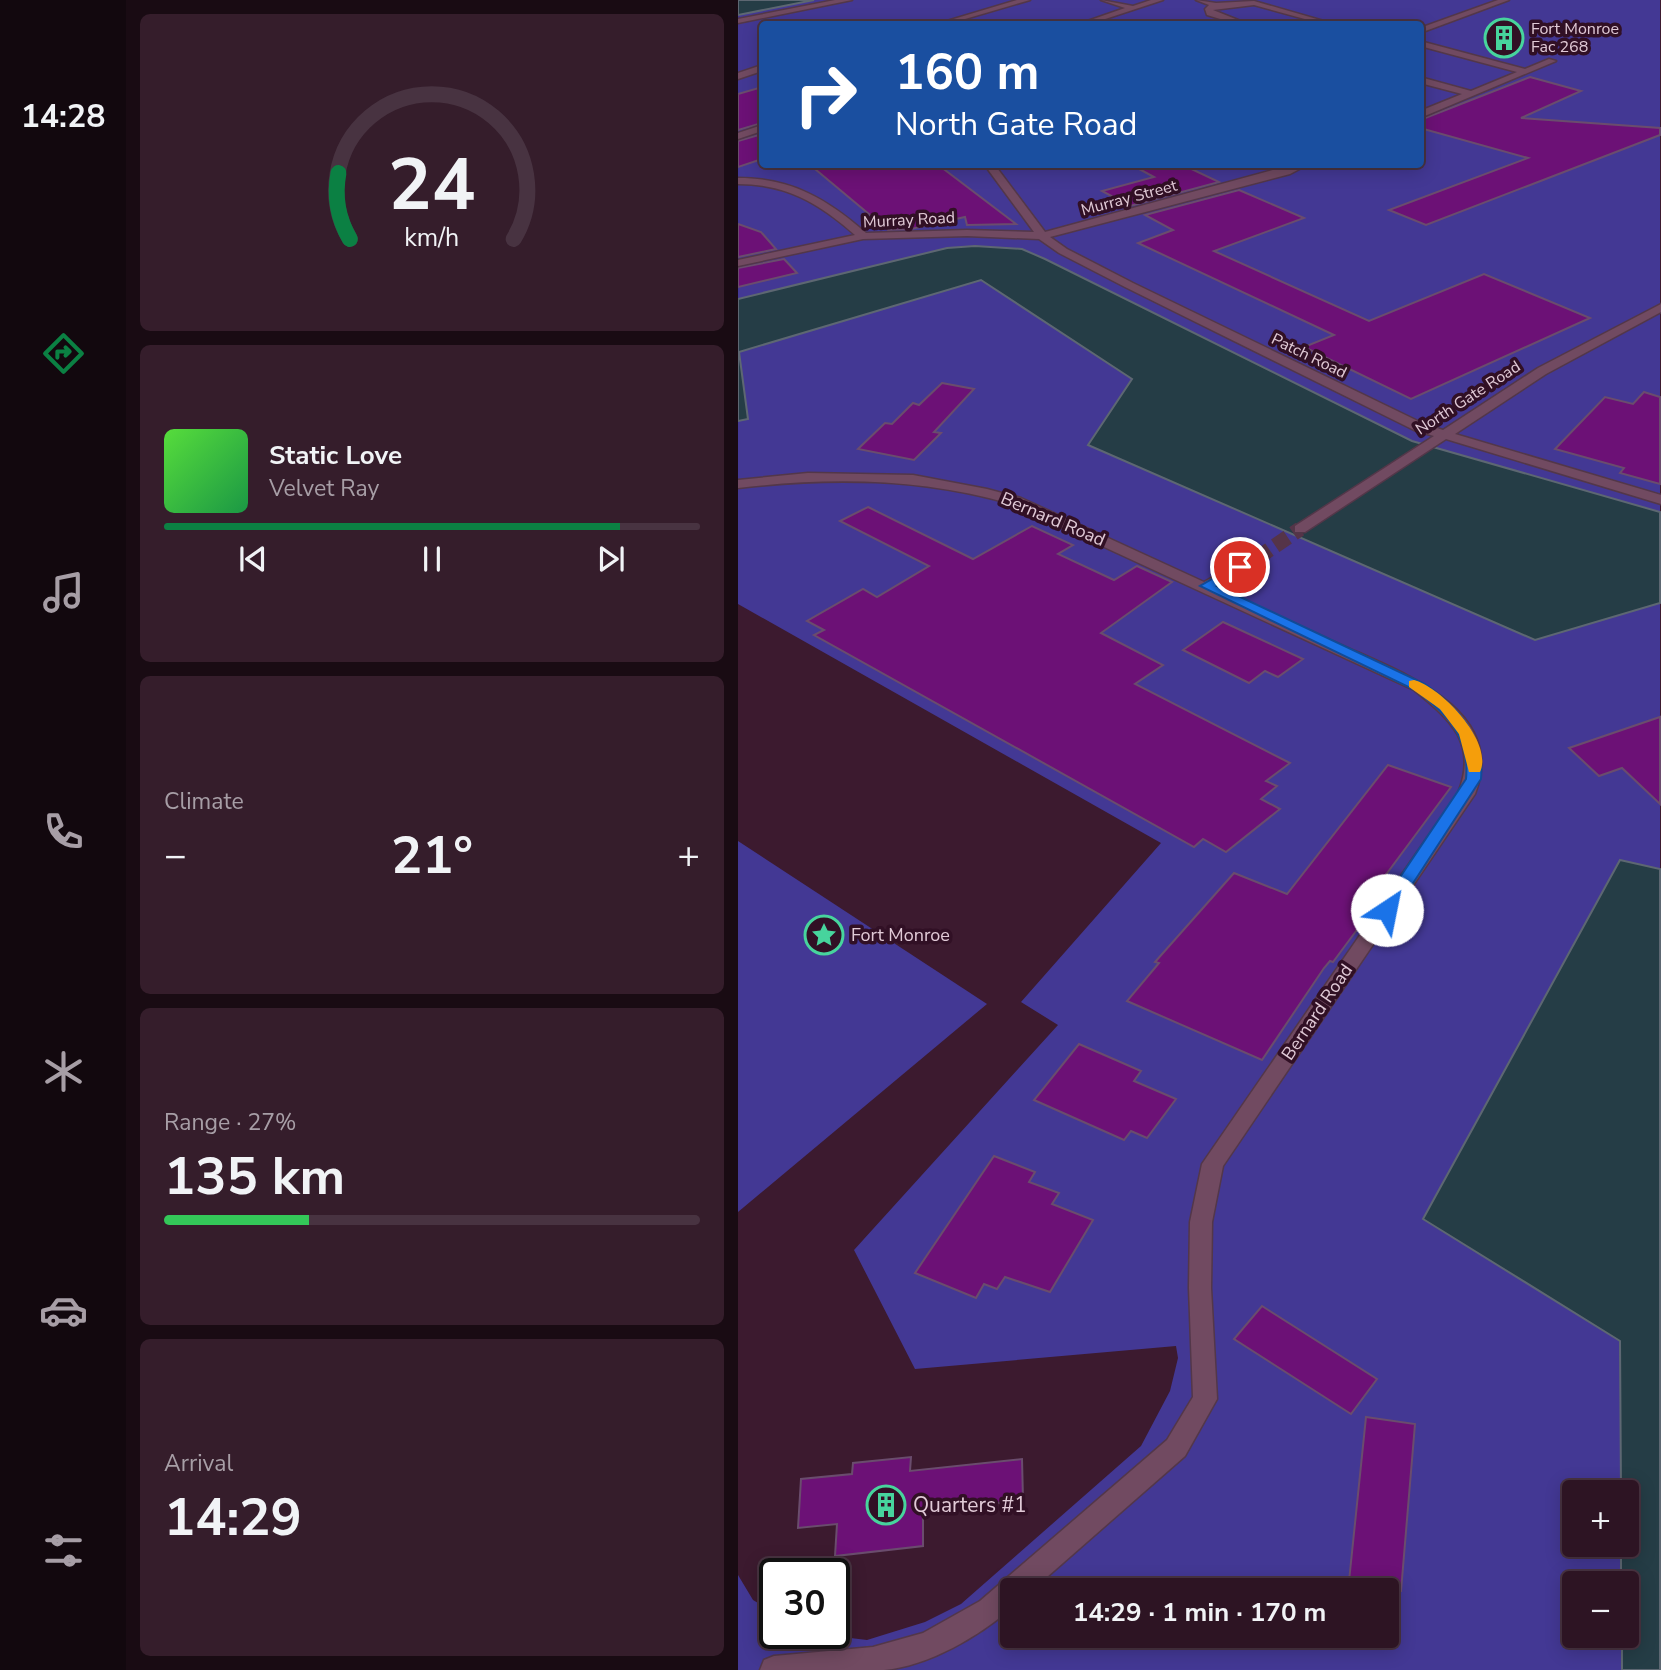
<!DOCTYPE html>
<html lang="en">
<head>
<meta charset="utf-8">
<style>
  :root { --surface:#2d1423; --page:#351d2b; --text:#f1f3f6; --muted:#a79ea6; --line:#483341; --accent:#0b8043 }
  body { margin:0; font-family:"Nunito Sans",sans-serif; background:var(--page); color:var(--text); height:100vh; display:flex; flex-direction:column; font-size:26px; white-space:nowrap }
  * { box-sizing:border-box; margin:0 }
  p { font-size:23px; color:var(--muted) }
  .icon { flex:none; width:38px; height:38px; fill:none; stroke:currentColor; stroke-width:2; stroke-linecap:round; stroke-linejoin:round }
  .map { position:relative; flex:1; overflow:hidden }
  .sheet { display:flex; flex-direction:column; gap:14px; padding:14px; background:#190b13; width:612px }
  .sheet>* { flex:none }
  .hud { position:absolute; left:21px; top:21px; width:665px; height:147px; border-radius:7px; box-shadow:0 4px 18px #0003,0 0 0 2px var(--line); background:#1a4fa0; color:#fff; overflow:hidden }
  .controls { position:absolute; left:824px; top:1480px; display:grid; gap:14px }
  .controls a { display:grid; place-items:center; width:77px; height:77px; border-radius:7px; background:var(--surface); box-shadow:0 4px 18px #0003,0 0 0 2px var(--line); font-size:35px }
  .speed { position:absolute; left:21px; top:1558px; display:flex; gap:14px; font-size:35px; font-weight:700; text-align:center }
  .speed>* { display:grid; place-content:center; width:91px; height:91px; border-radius:50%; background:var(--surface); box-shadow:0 4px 18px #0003,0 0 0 2px var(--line); line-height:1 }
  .speed .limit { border:4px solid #111; border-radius:10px; background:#fff; color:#111 }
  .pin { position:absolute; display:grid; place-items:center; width:60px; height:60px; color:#fff; margin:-30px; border:4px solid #fff; border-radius:50%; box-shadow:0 2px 7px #0007 }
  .me { position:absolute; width:77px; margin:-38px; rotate:34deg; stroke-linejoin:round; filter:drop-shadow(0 0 5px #0008) }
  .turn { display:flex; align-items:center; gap:24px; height:147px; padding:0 21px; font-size:32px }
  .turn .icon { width:91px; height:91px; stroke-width:2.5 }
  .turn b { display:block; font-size:49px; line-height:60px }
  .big { font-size:52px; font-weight:700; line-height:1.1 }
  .sheet .tile { flex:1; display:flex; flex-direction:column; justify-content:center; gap:10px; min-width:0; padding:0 24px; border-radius:10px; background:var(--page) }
  .sheet .dial { align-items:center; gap:0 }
  .dial svg { height:182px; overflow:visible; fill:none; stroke:var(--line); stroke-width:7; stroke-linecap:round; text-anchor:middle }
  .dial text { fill:var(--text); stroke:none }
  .song { display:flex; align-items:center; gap:21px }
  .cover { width:84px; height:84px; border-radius:10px; background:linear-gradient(135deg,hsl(110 70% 55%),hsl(140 70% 35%)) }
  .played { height:7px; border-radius:4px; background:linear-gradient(90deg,var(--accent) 85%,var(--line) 85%) }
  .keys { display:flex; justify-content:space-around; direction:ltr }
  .heat { display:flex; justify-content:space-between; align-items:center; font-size:38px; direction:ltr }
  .charge { height:10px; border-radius:5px; background:linear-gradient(90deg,#34c759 27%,var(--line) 0) }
  .trip { position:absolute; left:262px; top:1578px; width:399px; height:70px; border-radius:7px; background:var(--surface); box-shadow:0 4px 18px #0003,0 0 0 2px var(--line); font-weight:700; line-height:70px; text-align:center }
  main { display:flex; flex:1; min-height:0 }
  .tabs { display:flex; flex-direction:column; width:126px; justify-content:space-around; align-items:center; background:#12080e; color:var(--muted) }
  .tabs .icon { width:49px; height:49px }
  .tabs .active { color:var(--accent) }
  .tabs b { font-size:32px; color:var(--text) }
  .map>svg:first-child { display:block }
  .green { fill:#433894; fill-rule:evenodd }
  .water { fill:#253d46; stroke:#5d6772; stroke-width:2 }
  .building { fill:#6c1176; stroke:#6a4c6d; stroke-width:2 }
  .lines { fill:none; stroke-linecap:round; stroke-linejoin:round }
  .minor-tunnel { stroke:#553448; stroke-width:15; stroke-dasharray:15 7; stroke-linecap:butt }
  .minor-casing { stroke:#533749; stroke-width:3 }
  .minor { fill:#714a61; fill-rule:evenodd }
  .route { fill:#1a73e8; stroke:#114b97; stroke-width:2 }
  .slow { fill:#f59e0b }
  .labels { text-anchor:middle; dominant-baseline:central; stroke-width:7; stroke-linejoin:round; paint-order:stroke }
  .far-poi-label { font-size:16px; fill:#e1cad7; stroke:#311025; text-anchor:start }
  .far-street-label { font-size:16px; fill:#e1cad7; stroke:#311025 }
  .street-label { font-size:18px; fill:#e1cad7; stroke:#311025 }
  .poi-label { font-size:18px; fill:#e1cad7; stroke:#311025; text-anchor:start }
  .near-poi-label { font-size:21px; fill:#e1cad7; stroke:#311025; text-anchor:start }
</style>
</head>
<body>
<main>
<nav class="tabs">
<b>14:28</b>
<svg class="icon active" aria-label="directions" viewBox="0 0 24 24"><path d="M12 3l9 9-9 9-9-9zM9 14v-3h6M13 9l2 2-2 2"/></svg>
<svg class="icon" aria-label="music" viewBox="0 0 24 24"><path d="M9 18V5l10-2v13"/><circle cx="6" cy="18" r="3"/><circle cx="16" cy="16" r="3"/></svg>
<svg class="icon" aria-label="phone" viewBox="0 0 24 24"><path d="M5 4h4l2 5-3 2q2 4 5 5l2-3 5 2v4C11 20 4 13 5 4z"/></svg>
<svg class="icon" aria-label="climate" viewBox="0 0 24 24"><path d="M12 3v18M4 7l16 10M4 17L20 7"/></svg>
<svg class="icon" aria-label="car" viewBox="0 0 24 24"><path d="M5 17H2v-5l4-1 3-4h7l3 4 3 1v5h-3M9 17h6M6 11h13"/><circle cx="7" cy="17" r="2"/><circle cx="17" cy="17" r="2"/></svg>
<svg class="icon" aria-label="filters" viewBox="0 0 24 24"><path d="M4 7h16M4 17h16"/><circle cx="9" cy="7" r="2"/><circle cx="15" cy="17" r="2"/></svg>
</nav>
<section class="sheet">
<div class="tile dial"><svg viewBox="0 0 100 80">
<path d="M14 69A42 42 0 1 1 86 69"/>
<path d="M14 69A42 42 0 0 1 9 40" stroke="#0b8043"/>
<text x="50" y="56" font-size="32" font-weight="700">24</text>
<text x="50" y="72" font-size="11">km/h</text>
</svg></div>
<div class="tile">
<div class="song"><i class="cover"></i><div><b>Static Love</b><p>Velvet Ray</p></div></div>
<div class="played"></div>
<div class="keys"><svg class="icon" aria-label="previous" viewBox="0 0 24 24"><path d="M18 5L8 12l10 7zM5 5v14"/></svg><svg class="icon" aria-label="pause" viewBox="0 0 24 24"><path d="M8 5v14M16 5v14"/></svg><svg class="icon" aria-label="next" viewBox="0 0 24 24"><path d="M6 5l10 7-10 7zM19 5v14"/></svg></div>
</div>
<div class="tile"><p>Climate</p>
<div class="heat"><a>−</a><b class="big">21°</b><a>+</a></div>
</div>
<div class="tile"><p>Range · 27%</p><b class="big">135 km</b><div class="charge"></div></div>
<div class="tile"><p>Arrival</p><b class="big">14:29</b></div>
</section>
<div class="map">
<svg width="923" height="1670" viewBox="0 0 923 1670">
  <rect width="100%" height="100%" fill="#3c1a2f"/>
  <g class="green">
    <path d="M 0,0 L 922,0 L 922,1670 L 0,1670 L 0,1575 L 15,1600 L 37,1613 L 37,1633 L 71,1633 L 129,1640 L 187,1622 L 223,1604 L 403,1446 L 432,1391 L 440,1358 L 438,1346 L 177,1369 L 116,1250 L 320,1025 L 283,1002 L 423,843 L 0,604 ZM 24,24 L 682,24 L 682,164 L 24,164 ZM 836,1493 L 889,1493 L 889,1545 L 836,1545 ZM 836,1584 L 889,1584 L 889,1636 L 836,1636 ZM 275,1591 L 649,1591 L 649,1636 L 275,1636 Z"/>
    <path d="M 0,841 L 249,1004 L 0,1212 Z"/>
  </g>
  <g class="water">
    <path d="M 0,0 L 76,0 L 0,15 Z"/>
    <path d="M 237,246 L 284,249 L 307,259 L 674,441 L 922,512 L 922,603 L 797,640 L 350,445 L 394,379 L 243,280 L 1,352 L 10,419 L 0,421 L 0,299 L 209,248 Z"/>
    <path d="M 882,860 L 922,869 L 922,1670 L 884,1670 L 884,1636 L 889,1636 L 889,1584 L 883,1584 L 883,1545 L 889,1545 L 889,1493 L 883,1493 L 882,1341 L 685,1219 Z"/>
  </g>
  <g class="building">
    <path d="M 792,77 L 843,91 L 783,118 L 922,128 L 922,135 L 688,225 L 651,210 L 790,158 L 682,128 L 682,120 Z"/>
    <path d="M 24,87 L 24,123 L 0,130 L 0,94 Z"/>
    <path d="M 24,134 L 24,159 L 0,167 L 0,141 Z"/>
    <path d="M 71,164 L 199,164 L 278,224 L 229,225 L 227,217 L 173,229 L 150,230 Z"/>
    <path d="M 392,164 L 443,164 L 481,182 L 392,206 L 364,191 L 416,177 Z"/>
    <path d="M 501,190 L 566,218 L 476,251 L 631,321 L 746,274 L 852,318 L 673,399 L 566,347 L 596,335 L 400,243 L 435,230 L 407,215 Z"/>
    <path d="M 0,224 L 23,232 L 38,249 L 0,257 Z"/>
    <path d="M 46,259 L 59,273 L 0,287 L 0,268 Z"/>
    <path d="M 204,383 L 236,389 L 196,432 L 203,433 L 176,460 L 120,449 L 147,423 L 154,424 L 175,403 L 181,405 Z"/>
    <path d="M 906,392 L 922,397 L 922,484 L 882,473 L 886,468 L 817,449 L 867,397 L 895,404 Z"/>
    <path d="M 130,507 L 235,559 L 294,526 L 335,545 L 320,554 L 376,580 L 399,566 L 434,582 L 363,633 L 425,665 L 397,684 L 552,763 L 528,781 L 539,786 L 523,799 L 542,809 L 488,852 L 465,839 L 456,847 L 76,635 L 86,630 L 69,621 L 125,589 L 139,597 L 191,566 L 102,521 Z"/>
    <path d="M 485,622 L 565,659 L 540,677 L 527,671 L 511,683 L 445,650 Z"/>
    <path d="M 922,717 L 922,804 L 884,768 L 861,776 L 831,748 Z"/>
    <path d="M 650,765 L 713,787 L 615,919 L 624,923 L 595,962 L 592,961 L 586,968 L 524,1060 L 389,1001 L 421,963 L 417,962 L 496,873 L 549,894 Z"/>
    <path d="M 341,1044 L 403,1071 L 396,1081 L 438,1099 L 409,1138 L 393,1131 L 386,1140 L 296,1100 Z"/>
    <path d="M 256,1156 L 297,1172 L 291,1182 L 321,1193 L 314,1204 L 355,1220 L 312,1292 L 267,1277 L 259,1289 L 246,1284 L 238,1298 L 177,1273 Z"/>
    <path d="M 524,1306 L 639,1379 L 613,1414 L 496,1339 Z"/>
    <path d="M 628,1417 L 677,1424 L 663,1591 L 610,1591 Z"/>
    <path d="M 173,1457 L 172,1471 L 284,1459 L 285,1500 L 185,1511 L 185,1546 L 97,1556 L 99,1524 L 60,1528 L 63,1479 L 114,1474 L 115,1463 Z"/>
  </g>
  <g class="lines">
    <path class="minor-tunnel" d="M 519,558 L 562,529"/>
    <defs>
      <g id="minor">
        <path d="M 97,0 L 114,0 L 0,23 L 0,19 Z"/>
        <path d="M 279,0 L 292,0 L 210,24 L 199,24 Z"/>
        <path d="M 363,0 L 395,6 L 413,0 L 425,0 L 352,24 L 341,24 L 387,8 Z"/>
        <path d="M 458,0 L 478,3 L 516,1 L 596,24 L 585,24 L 516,5 L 475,10 L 510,24 L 499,24 L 469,15 L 467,9 L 471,5 Z"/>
        <path d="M 760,0 L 771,0 L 682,33 L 682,28 Z"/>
        <path d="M 682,41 L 787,69 L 811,59 L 818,61 L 682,118 L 682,111 L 724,94 L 682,83 L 682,77 L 733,91 L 779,72 L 682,46 Z"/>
        <path d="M 24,65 L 24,71 L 0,79 L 0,73 Z"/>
        <path d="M 24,125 L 24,131 L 0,139 L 0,133 Z"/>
        <path d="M 246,164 L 256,164 L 307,232 L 557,164 L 571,164 L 552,174 L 312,237 L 329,249 L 395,283 L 686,424 L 705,430 L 800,368 L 923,304 L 923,312 L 808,374 L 717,434 L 923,495 L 923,504 L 708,439 L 567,532 L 557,532 L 557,526 L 696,436 L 676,430 L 387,287 L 321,253 L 301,239 L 229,236 L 125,239 L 0,266 L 0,260 L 117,235 C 81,203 48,184 0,184 L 0,178 C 53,178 89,199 128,233 L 229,230 L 296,232 Z"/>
        <path d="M 70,473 L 175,475 L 249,489 L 283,498 L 466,582 L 514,555 L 524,555 L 524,561 L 477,587 C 518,606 559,625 599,643 C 659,671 771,707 737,794 L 485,1166 L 474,1222 L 473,1288 L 479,1399 L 447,1456 L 293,1591 L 275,1591 L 275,1607 C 241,1636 191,1666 146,1670 C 106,1670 63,1670 22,1670 L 26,1660 L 36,1656 L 135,1647 L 185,1633 L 242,1601 L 429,1440 L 455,1397 L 451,1288 L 452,1222 L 464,1164 L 720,793 C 740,744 713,720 676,690 L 273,504 C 183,478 93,477 0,488 L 0,480 Z"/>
      </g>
    </defs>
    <use href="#minor" class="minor-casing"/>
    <use href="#minor" class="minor"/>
  </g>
  <path class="route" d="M 498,565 L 509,567 L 479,586 L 687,684 C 720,708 747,736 743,779 L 655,914 L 643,914 L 640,910 L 728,779 C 732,736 709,714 677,690 L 462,586 Z"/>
  <path class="slow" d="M 676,680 C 703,687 756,742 742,772 L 731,772 L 721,734 L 702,709 L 671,687 L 671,681 Z"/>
  <defs>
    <symbol id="building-ring" viewBox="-11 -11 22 22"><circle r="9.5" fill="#311025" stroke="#47d49d" stroke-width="1.5"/><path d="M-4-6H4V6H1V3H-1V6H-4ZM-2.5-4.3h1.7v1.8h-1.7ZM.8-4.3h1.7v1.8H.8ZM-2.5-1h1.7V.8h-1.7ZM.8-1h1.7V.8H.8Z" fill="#47d49d"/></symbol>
    <symbol id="sight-ring" viewBox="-11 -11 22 22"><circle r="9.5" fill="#311025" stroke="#47d49d" stroke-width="1.5"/><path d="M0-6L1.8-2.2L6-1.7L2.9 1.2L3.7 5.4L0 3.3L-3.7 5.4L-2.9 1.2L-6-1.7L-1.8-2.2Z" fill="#47d49d"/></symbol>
  </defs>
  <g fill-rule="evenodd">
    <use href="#building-ring" x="744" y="16" width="44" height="44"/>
    <use href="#sight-ring" x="64" y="913" width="44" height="44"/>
    <use href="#building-ring" x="126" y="1483" width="44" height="44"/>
  </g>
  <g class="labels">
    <g class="far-poi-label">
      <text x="793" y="29">Fort Monroe<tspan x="793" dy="18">Fac 268</tspan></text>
    </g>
    <g class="far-street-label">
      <text transform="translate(391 198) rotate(-15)">Murray Street</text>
      <text transform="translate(171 220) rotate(-3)">Murray Road</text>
      <text transform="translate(571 356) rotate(26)">Patch Road</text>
      <text transform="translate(730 398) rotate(-33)">North Gate Road</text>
    </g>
    <g class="street-label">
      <text transform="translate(315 519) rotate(23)">Bernard Road</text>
      <text transform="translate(579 1012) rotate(-56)">Bernard Road</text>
    </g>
    <g class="poi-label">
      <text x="113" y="935">Fort Monroe</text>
    </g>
    <g class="near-poi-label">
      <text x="175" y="1505">Quarters #1</text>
    </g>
  </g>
</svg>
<div class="controls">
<a>+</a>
<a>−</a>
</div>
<div class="speed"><div class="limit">30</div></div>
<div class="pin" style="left:502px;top:567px;background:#d93025"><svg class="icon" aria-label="arrive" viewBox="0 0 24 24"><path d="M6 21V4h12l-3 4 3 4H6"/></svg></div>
<svg class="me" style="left:649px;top:910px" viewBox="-20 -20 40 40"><circle r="19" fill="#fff"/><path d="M0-13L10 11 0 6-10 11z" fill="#1a73e8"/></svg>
<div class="trip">14:29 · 1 min · 170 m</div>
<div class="hud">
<div class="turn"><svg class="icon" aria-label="right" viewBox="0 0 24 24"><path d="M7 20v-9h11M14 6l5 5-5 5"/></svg><div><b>160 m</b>North Gate Road</div></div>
</div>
</div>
</main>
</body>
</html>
